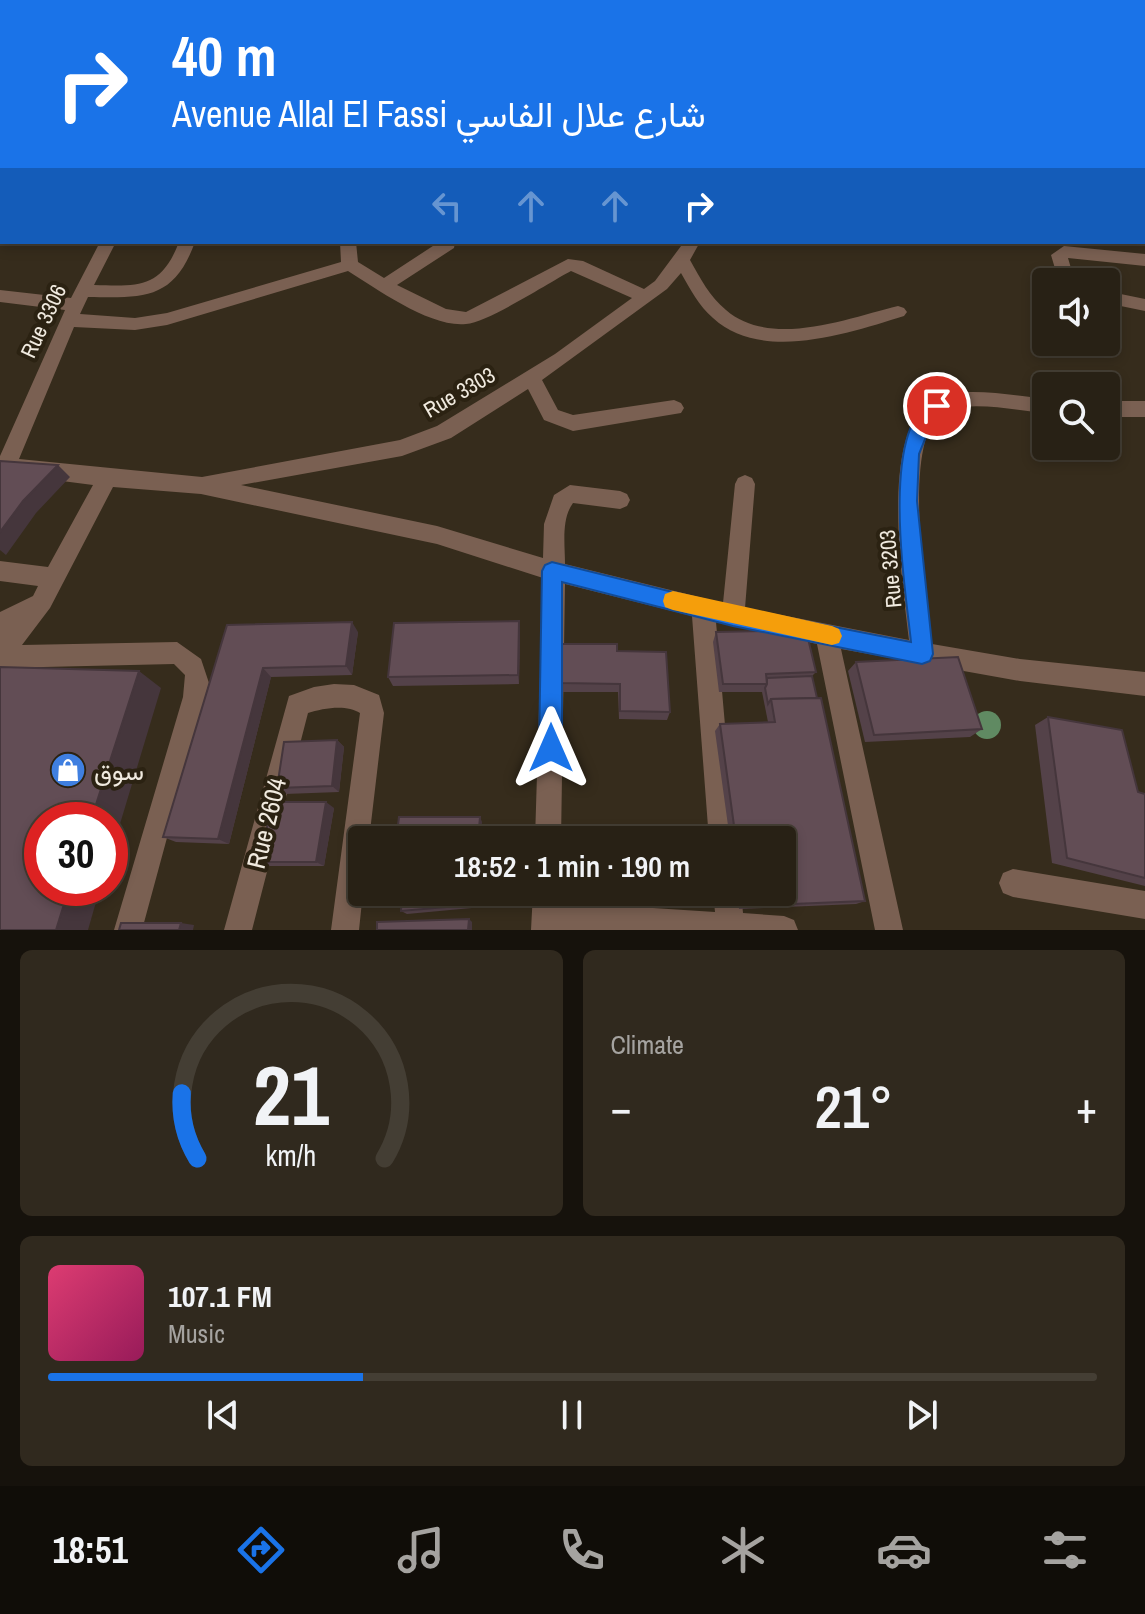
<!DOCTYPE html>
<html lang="en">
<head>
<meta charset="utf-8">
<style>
  :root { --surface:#282115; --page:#30291e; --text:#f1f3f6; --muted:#a5a3a0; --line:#443e34; --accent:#1a73e8 }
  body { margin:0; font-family:"Archivo Narrow",Vazirmatn,sans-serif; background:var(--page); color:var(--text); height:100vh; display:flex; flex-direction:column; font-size:30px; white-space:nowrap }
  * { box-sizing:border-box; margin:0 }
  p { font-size:26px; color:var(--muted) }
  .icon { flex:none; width:44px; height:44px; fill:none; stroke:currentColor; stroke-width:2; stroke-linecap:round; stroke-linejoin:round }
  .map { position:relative; height:930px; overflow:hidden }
  .sheet { display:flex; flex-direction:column; gap:20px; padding:20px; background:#16120c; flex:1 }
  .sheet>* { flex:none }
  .top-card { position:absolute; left:0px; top:0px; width:1146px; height:244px; box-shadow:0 4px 12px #0003,0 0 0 2px var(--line); background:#1a73e8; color:#fff; overflow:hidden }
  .buttons { position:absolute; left:1032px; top:268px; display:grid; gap:16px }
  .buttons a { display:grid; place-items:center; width:88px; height:88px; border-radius:8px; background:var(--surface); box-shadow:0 4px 12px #0003,0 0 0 2px var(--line); font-size:40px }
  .speed { position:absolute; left:24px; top:802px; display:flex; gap:16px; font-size:40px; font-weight:700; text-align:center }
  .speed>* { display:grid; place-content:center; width:104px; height:104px; border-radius:50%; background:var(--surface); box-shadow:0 4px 12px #0003,0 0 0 2px var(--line); line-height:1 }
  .speed .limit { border:12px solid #d22; background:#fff; color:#111 }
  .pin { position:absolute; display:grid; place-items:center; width:68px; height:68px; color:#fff; margin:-34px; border:4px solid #fff; border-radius:50%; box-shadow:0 2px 8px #0007 }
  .me { position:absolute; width:88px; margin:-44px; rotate:0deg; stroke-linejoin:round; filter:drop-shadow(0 0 6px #0008) }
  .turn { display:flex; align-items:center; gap:28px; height:168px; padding:0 40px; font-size:36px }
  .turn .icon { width:104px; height:104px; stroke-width:2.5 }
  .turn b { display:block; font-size:56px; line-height:68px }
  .lanes { display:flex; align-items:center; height:76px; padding:0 40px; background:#0003; justify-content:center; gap:40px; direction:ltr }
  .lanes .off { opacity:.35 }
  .big { font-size:60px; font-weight:600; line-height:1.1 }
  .sheet .widget { flex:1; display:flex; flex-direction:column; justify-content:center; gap:12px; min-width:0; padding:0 28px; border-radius:12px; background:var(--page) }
  .sheet .dial { align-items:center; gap:0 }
  .dial svg { height:208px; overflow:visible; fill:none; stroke:var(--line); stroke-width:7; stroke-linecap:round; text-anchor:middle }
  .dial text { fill:var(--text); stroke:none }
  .song { display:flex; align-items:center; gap:24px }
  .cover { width:96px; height:96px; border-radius:12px; background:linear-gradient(135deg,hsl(340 70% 55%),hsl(330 70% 35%)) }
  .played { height:8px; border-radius:4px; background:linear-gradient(90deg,var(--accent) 30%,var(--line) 30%) }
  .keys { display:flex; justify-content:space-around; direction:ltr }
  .heat { display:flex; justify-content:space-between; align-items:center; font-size:44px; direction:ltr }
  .sheet .tiles { flex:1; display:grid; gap:20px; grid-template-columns:1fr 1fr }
  .widget:last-child { grid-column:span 2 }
  .trip { position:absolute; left:348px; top:826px; width:448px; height:80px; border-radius:8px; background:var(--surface); box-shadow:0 4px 12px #0003,0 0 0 2px var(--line); font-weight:600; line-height:80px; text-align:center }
  .dock { display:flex; height:128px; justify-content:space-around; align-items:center; background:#100d08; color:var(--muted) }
  .dock .icon { width:56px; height:56px }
  .dock .on { color:var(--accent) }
  .dock b { font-size:36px; color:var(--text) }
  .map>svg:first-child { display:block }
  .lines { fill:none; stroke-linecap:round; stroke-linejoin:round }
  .street { fill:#7a6052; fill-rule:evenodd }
  .tree { fill:#608a62 }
  .wall { fill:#544249 }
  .shaded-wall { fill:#45363c }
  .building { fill:#624d55; stroke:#45363c; stroke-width:2 }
  .route { fill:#1a73e8; stroke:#114b97; stroke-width:2 }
  .slow { fill:#f59e0b }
  .labels { text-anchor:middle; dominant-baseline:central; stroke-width:8; stroke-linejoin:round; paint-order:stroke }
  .street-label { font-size:22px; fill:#f0eadf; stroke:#2b2212 }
  .near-poi-label { font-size:26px; fill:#f0eadf; stroke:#2b2212; text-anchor:start }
  .near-street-label { font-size:26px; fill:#f0eadf; stroke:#2b2212 }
</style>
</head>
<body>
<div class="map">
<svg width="1145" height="930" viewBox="0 0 1145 930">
  <rect width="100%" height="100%" fill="#362c1c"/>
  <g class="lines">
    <g class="street">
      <path d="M 163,0 L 176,0 L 162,2 Z"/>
      <path d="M 430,0 L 498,0 L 497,2 Z"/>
      <path d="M 516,0 L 534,0 L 535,2 L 517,2 Z"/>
      <path d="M 841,0 L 853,0 L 854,2 L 842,2 Z"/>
      <path d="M 905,0 L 917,0 L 918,2 L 906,2 Z"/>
      <path d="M 1041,0 L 1053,0 L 1054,2 L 1042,2 Z"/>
      <rect x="0" y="79" width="2" height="8"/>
      <rect x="1144" y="85" width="1" height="8"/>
      <path d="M 0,95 L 2,95 L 0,104 Z"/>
      <rect x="1144" y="133" width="1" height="8"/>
      <rect x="1144" y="147" width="1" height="10"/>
      <rect x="0" y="178" width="2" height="10"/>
      <path d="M 100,242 L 116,242 L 94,285 C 139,286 161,289 179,242 L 195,242 C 174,300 144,298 88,297 L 80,314 L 135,318 L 167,313 L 341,262 L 340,242 L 356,242 L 358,262 L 384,278 L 439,242 L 455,242 L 454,248 L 397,285 L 446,309 L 466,312 L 568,259 L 583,261 L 644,289 L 655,281 L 684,242 L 700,242 L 690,260 C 700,278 710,297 726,310 C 771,349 848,318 898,306 L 904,308 L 907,312 L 904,316 C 849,333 762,363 713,318 C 699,306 690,289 681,273 L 667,289 L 542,380 L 558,410 L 573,415 L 674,400 L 681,403 L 684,408 L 681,413 L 573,431 L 544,420 L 528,389 L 451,438 L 402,456 L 241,485 L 437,526 L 543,558 L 544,524 L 554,495 L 570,485 L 620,491 L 627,494 L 630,500 L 627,506 L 620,509 L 573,503 C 561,519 565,545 565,564 L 723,603 L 735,484 L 738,478 L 745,475 L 752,478 L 755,484 L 745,608 L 909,640 C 903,585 879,437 930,401 C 955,384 1017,396 1046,399 L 1046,413 C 1016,411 978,401 948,410 C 898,425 927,604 932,644 L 1020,659 L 1145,672 L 1145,696 L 1020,681 L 841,649 L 903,930 L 875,930 L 817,644 L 716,622 L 735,840 L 709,840 L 692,616 L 565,584 L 561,840 L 535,840 L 543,578 L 437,544 L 201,494 L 113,487 L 50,608 L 22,645 L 177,642 L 201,659 L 209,683 L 142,930 L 114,930 L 183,697 L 185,675 L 174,664 L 0,668 L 0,612 L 33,596 L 38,586 L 0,581 L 0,561 L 48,567 L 93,485 L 0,473 L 0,456 L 65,310 L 0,302 L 0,290 L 71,298 ZM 348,271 C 377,289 431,328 466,324 C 489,322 548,283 571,271 L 632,298 L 555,354 L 437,426 L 400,440 L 202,477 L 19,459 L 74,327 L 135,330 L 167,325 Z"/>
      <path d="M 1064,246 L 1145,254 L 1145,266 L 1068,258 L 1075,282 L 1059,282 L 1051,255 Z"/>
      <path d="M 1106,291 L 1145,299 L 1145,311 L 1106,303 Z"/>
      <rect x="1106" y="401" width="39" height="16"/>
      <path d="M 334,684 L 354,685 L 379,695 L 384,713 L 369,840 L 362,840 L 363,892 L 359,930 L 331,930 L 360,713 C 347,704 323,708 308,713 L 252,930 L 224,930 L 289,696 L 314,687 Z"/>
      <path d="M 1013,869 L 1145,891 L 1145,919 L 1013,897 L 1003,893 L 999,883 L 1003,873 Z"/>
      <path d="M 533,892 L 561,892 L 560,902 L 715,912 L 713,892 L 741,892 L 743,913 L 784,916 L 794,920 L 798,930 L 531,930 Z"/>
    </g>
  </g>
  <circle class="tree" cx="987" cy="725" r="14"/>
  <g class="wall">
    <path d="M 0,0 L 44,0 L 42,2 L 2,2 L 2,11 L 0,8 Z"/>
    <path d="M 1060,0 L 1145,0 L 1145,79 L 1144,79 L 1144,2 L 1062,2 Z"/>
    <path d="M 227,625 L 358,632 L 352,675 L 271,677 L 229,844 L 176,842 L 163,837 Z"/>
    <path d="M 520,631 L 519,684 L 393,686 L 388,677 Z"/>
    <path d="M 716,632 L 816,672 L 812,676 L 865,901 L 856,904 L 739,909 L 737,892 L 782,892 L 782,840 L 730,840 L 715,731 L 720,724 L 768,722 L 762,692 L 719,692 L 713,642 Z"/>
    <path d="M 562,644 L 617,651 L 670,712 L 667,720 L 619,719 L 618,692 L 562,692 Z"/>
    <path d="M 856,662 L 982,729 L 970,737 L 865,742 L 848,671 Z"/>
    <path d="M 1048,717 L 1138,792 L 1145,794 L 1145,886 L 1052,863 L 1035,725 Z"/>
    <path d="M 337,740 L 344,747 L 339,792 L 285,794 L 277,788 Z"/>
    <path d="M 334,808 L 324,866 L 270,866 L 260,862 Z"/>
    <path d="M 402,892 L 472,892 L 472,908 L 407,914 L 401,911 Z"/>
    <path d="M 622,892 L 689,892 L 689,893 L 685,896 L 623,898 Z"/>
  </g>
  <g class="shaded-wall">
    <path d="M 15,0 L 31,0 L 32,2 L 16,2 Z"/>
    <path d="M 2,117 L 2,142 L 0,144 L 0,119 Z"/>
    <path d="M 58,465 L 70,477 L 36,513 L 6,555 L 0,550 L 0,532 L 23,501 Z"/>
    <path d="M 519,621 L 520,631 L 519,684 L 518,675 Z"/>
    <path d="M 352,622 L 358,632 L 352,675 L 346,666 Z"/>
    <path d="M 263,668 L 271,677 L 229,844 L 218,839 Z"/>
    <path d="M 139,671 L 161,688 L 110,857 L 110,820 L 91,820 Z"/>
    <path d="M 337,740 L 344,747 L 339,792 L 332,786 Z"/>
    <path d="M 326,802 L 334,808 L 324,866 L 316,862 Z"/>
    <path d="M 480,817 L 482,822 L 481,840 L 478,840 Z"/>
    <path d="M 69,888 L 100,888 L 88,930 L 56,930 Z"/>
    <path d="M 469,892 L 472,892 L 472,908 L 469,905 Z"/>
    <path d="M 469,919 L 472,922 L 472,930 L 468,930 Z"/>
    <path d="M 181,923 L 194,925 L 193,930 L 179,930 Z"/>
  </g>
  <g class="building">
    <path d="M 1083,0 L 1145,0 L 1145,65 L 1144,65 L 1144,2 L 1086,2 Z"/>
    <path d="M 2,31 L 1,39 L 2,49 L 0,51 L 0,33 Z"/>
    <rect x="0" y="56" width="2" height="13"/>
    <path d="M 0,461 L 58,465 L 23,501 L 0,532 Z"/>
    <path d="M 519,621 L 518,675 L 388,677 L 394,623 Z"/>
    <path d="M 352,622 L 346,666 L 263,668 L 218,839 L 163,837 L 227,625 Z"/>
    <path d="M 806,630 L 816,672 L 766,674 L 767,684 L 723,684 L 716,632 Z"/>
    <path d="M 562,644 L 617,644 L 617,651 L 666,652 L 670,712 L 620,711 L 620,684 L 562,683 Z"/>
    <path d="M 958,657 L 982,729 L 874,735 L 856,662 Z"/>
    <path d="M 0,667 L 139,671 L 91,820 L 42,820 L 42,888 L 69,888 L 56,930 L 0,930 Z"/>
    <path d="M 812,676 L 817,698 L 771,699 L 768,704 L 765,688 L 767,684 L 767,678 Z"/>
    <path d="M 821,698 L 865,901 L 745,906 L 743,892 L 782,892 L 782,840 L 736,840 L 720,724 L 775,722 L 771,699 Z"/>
    <path d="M 1048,717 L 1122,730 L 1138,792 L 1145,794 L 1145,878 L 1067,858 Z"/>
    <path d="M 337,740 L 332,786 L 277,788 L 284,742 Z"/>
    <path d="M 272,802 L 326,802 L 316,862 L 260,862 Z"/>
    <path d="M 399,817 L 480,817 L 478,840 L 396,840 Z"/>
    <path d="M 617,832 L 618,840 L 560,840 L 560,833 Z"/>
    <path d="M 683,832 L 684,840 L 621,840 L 621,834 Z"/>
    <path d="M 402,892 L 469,892 L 469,905 L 401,911 Z"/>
    <path d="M 624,892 L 689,892 L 689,893 L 624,895 Z"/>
    <path d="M 469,919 L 468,930 L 377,930 L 377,922 Z"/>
    <path d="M 121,923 L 181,923 L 179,930 L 119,930 Z"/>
  </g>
  <path class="route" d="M 937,399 L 946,406 L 932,422 L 919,454 L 917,501 L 933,654 L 930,661 L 922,664 L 733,626 L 562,582 L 562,748 L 559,756 L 551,760 L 543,756 L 539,748 L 542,571 L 545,565 L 552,562 L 733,607 L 911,642 C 906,593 877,419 937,399 Z"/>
  <path class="slow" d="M 673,591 L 832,626 L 839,629 L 842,636 L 839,643 L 832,645 L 673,610 L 665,607 L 663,601 L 665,594 Z"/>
  <defs>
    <symbol id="shop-disc" viewBox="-11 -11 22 22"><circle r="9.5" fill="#3f7fe0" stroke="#2b2212"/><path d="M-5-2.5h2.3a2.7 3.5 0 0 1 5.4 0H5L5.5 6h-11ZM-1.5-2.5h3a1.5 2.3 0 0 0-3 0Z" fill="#fff"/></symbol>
  </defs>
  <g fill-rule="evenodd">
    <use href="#shop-disc" x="48" y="750" width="40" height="40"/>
  </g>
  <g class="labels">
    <g class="street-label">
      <text transform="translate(43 321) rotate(-65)">Rue 3306</text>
      <text transform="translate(459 392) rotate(-30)">Rue 3303</text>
      <text transform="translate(890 569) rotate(-95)">Rue 3203</text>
    </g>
    <g class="near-poi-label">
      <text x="94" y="770">سوق</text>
    </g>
    <g class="near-street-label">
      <text transform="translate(266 823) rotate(-76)">Rue 2604</text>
    </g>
  </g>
</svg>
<div class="buttons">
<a><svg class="icon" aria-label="sound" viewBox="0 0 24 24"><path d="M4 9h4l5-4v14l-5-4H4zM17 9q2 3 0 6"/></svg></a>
<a><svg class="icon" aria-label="search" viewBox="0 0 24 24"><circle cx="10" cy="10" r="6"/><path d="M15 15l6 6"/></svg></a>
</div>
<div class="speed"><div class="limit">30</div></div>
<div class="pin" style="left:937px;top:406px;background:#d93025"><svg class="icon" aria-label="arrive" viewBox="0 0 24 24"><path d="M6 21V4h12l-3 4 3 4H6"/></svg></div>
<svg class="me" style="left:551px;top:748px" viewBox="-20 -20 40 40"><path d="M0-17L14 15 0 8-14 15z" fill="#1a73e8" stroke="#fff" stroke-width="4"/></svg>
<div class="trip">18:52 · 1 min · 190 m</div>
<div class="top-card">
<div class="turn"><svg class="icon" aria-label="right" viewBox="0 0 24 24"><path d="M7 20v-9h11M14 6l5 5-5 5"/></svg><div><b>40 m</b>Avenue Allal El Fassi شارع علال الفاسي</div></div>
<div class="lanes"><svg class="icon off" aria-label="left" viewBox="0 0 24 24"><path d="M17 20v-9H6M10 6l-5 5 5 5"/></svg><svg class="icon off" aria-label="ahead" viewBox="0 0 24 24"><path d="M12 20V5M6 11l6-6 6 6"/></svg><svg class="icon off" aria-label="ahead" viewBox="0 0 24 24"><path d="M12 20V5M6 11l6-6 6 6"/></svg><svg class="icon" aria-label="right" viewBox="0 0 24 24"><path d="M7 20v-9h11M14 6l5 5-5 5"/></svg></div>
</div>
</div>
<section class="sheet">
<div class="tiles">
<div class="widget dial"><svg viewBox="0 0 100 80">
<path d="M14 69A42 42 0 1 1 86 69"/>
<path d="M14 69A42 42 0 0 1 8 44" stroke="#1a73e8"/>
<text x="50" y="56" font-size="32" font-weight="700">21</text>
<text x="50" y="72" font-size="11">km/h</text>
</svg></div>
<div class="widget"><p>Climate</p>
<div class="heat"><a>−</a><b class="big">21°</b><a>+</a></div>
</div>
<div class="widget">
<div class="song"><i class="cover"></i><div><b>107.1 FM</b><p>Music</p></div></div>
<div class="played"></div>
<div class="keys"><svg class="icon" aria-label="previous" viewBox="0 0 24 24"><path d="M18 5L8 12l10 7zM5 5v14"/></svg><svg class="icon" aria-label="pause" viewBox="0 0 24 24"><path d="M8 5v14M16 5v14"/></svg><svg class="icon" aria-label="next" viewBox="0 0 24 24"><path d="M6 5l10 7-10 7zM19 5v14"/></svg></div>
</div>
</div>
</section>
<nav class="dock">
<b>18:51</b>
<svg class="icon on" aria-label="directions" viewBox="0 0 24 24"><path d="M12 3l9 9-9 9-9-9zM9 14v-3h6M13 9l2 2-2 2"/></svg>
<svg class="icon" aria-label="music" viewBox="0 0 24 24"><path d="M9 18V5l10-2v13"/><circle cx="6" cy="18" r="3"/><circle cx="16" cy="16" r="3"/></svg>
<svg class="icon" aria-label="phone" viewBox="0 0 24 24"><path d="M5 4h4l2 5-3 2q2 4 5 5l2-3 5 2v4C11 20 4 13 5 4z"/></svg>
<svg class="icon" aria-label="climate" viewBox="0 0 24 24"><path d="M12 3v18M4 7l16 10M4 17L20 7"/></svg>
<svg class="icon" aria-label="car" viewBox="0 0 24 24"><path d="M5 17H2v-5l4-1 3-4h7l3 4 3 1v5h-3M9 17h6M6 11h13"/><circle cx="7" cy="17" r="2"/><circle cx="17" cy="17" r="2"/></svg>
<svg class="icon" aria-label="filters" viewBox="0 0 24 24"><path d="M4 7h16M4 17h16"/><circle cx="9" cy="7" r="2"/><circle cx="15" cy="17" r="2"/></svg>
</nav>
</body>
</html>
